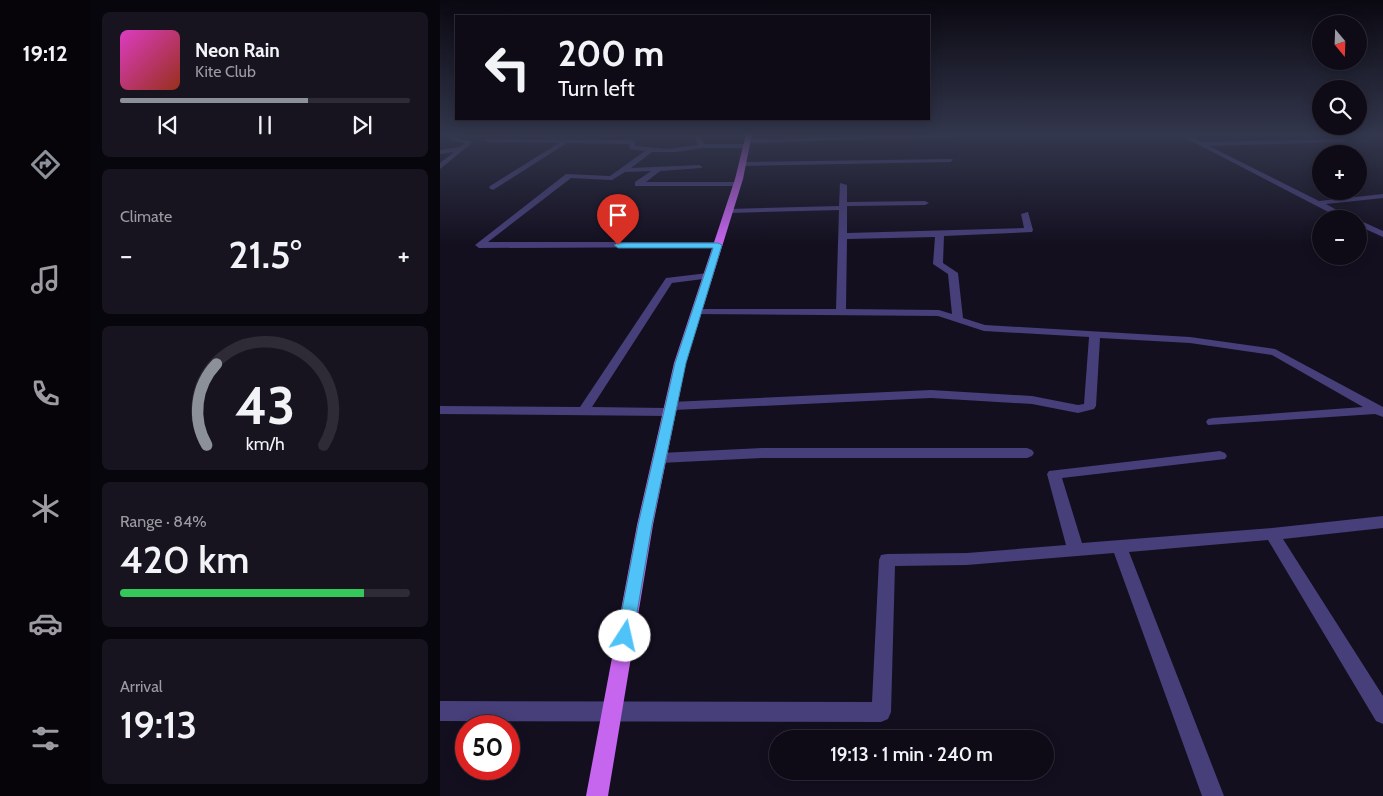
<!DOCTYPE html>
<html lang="en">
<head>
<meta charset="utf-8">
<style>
  :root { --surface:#0e0b17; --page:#171420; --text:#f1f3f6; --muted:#9b9ba1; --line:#2e2b36; --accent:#8c9099 }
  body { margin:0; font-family:Cabin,sans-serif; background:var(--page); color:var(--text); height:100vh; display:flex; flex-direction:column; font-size:19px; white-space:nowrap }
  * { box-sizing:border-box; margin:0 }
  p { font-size:16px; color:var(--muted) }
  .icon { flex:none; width:28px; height:28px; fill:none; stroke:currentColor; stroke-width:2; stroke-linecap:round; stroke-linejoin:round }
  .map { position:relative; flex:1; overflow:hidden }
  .side { display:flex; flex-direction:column; gap:12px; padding:12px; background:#08060d; width:350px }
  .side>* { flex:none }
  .banner { position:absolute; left:15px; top:15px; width:475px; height:105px; border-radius:0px; box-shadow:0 2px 12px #0003,0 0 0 1px var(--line); background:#0e0b17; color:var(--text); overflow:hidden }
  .needle { width:32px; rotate:161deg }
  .fabs { position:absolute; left:872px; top:15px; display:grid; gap:10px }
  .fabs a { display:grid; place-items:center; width:55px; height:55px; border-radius:50%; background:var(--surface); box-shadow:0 2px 12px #0003,0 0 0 1px var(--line); font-size:25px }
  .speed { position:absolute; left:15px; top:715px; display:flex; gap:10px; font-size:25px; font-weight:700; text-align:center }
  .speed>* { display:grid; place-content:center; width:65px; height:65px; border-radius:50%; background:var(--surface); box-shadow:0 2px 12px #0003,0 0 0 1px var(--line); line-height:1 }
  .speed .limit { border:8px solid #d22; background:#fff; color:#111 }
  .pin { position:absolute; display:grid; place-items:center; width:42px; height:42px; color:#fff; margin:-51px -21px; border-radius:50% 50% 50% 0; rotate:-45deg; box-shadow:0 0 5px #0007 }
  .pin .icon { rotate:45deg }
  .me { position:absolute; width:55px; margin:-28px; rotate:10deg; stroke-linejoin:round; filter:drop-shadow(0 0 4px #0008) }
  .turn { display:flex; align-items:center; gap:18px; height:105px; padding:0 20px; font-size:22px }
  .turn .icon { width:65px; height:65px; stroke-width:2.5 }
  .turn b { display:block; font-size:35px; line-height:42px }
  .big { font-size:38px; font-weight:600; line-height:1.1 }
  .side .card { flex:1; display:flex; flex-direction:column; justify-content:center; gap:8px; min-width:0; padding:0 18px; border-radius:8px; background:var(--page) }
  .side .dial { align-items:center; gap:0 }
  .dial svg { height:130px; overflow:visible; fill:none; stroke:var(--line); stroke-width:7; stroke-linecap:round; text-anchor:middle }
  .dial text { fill:var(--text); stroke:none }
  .song { display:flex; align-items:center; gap:15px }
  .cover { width:60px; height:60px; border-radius:8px; background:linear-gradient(135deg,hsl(310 70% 55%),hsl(10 70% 35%)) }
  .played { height:5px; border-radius:2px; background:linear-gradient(90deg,var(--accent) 65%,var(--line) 65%) }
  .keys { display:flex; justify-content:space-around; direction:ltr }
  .heat { display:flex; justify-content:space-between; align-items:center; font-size:28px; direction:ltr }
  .charge { height:8px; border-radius:4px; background:linear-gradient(90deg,#34c759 84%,var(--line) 0) }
  .trip { position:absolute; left:329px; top:730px; width:285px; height:50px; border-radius:25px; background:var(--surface); box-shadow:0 2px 12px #0003,0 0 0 1px var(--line); font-weight:600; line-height:50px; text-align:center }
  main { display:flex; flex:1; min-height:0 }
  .tabs { display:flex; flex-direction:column; width:90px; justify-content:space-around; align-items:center; background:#060409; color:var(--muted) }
  .tabs .icon { width:35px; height:35px }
  .tabs .on { color:var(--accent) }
  .tabs b { font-size:22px; color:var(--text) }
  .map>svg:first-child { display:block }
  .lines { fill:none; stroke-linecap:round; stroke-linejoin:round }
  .minor { fill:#463f79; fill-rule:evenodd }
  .major { fill:#c665ee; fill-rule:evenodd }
  .route { fill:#4fc3f7; stroke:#337fa1 }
</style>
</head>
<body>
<main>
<nav class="tabs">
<b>19:12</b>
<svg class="icon on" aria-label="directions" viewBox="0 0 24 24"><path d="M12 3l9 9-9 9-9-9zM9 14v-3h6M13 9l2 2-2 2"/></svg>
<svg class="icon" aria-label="music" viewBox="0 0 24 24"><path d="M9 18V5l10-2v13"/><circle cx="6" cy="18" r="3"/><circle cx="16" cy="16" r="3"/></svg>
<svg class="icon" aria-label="phone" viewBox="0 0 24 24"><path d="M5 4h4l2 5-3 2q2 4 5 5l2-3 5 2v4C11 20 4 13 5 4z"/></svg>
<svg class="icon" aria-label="climate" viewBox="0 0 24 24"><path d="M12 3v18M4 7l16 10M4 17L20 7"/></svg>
<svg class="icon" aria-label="car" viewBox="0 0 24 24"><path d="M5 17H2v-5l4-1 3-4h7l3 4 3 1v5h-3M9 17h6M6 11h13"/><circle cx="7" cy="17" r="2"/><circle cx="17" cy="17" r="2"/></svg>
<svg class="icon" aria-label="filters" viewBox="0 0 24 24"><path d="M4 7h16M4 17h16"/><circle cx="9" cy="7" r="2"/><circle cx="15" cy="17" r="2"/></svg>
</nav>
<section class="side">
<div class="card">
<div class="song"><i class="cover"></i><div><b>Neon Rain</b><p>Kite Club</p></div></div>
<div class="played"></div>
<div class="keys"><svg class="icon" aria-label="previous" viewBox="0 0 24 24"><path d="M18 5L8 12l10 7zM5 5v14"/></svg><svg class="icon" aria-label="pause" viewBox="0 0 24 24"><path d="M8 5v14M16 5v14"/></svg><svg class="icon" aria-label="next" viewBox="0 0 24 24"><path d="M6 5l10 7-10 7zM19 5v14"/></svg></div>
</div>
<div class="card"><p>Climate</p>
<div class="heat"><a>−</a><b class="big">21.5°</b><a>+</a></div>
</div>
<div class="card dial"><svg viewBox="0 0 100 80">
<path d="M14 69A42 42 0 1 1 86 69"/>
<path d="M14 69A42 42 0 0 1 20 19" stroke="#8c9099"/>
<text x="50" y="56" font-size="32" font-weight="700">43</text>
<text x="50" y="72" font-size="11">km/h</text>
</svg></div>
<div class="card"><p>Range · 84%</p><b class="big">420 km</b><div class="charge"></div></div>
<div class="card"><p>Arrival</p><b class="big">19:13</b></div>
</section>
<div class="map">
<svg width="943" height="796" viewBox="0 0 943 796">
  <rect width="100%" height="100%" fill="#130f1f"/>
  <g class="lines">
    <g class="minor">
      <path d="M 7,134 L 13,134 L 15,138 L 33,142 L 0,169 L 0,163 L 14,152 L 0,154 L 0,150 L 20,147 L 25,143 L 10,140 Z"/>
      <path d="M 253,134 L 259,134 L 264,144 L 306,144 L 309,146 L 306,148 L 262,148 L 236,152 L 212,152 L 191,168 L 259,165 L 263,167 L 261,168 L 220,171 L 206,182 L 297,182 L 301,184 L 300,186 L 195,186 L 195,182 L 211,171 L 185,172 L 172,180 L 131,178 L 48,242 L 278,242 L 282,245 L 281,247 L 39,248 L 35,245 L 126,174 L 170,176 L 205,151 L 190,149 L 189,144 L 127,143 L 53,190 L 49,188 L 50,186 L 119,143 L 47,142 L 44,140 L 45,139 L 192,140 L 195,142 L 195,146 L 227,149 L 258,145 Z"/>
      <path d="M 515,134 L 518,136 L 517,137 L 307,143 L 304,141 L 307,139 Z"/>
      <path d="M 738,134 L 745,134 L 762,142 L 905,139 L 905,141 L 903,142 L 769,146 L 879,201 L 943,194 L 943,198 L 886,204 L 913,219 L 902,219 Z"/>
      <path d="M 512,159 L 513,160 L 510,162 L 302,166 L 299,164 L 302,162 Z"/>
      <path d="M 400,183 L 407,185 L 407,202 L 485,201 L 489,203 L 485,205 L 407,206 L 407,233 L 584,228 L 581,214 L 588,212 L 593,230 L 592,232 L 504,236 L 503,263 L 518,273 L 523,318 L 545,325 L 750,337 L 835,349 L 943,407 L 943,417 L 935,414 L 768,425 L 766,422 L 768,419 L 773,418 L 923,407 L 832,355 L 750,343 L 660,338 L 656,406 L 654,409 L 638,413 L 592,404 L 491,398 L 234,410 L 235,412 L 234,415 L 229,416 L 0,414 L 0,406 L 140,407 L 226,278 L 268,273 L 273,276 L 271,278 L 232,283 L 152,407 L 226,408 L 225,406 L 227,403 L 231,402 L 491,390 L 592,396 L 638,405 L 644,404 L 649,337 L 544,331 L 498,316 L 253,314 L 252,312 L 253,310 L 257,309 L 396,309 L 399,210 L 288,213 L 284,211 L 288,209 L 399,206 ZM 495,237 L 493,264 L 508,274 L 512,314 L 499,310 L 406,309 L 407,239 Z"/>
      <path d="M 919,220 L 943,231 L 943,237 L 919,226 Z"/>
      <path d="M 322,448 L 587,448 L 592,450 L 594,453 L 592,456 L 587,458 L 322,458 L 220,463 L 215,461 L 213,458 L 215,455 L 220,453 Z"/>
      <path d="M 780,451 L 785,453 L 787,456 L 785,459 L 622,478 L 642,543 L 832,528 L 943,516 L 943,528 L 843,539 L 943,696 L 943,724 L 936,721 L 828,540 L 689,552 L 784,796 L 762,796 L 674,553 L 527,565 L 455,566 L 451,712 L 448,719 L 441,722 L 0,721 L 0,701 L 432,702 L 439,560 L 441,555 L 447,554 L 527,553 L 626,545 L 607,474 L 609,471 Z"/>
    </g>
    <path class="major" d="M 306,134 L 312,134 L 303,179 L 246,363 L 213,525 L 168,796 L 146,796 L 197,525 L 234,363 L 295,179 Z"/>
  </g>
  <linearGradient id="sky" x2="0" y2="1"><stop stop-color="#0a0811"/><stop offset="0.55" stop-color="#33374d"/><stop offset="1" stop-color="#33374d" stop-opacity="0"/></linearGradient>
  <rect width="943" height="245" fill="url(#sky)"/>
  <path class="route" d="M 278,243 L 282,245 L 246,363 L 212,525 L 193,636 L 191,641 L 185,643 L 179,641 L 177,636 L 198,525 L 235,363 L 273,248 L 178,248 L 174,245 L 178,243 Z"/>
</svg>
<div class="fabs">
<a><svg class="needle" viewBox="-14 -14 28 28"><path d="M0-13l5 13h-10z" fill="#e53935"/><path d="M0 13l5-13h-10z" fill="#9b9ba1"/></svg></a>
<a><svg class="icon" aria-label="search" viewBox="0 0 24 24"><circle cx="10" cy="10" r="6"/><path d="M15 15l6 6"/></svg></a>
<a>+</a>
<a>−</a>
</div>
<div class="speed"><div class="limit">50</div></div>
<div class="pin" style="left:178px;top:245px;background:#d93025"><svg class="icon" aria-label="arrive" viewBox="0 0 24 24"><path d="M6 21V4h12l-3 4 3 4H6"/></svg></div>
<svg class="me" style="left:185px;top:636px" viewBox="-20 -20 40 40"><circle r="19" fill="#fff"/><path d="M0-13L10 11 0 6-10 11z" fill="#4fc3f7"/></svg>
<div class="trip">19:13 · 1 min · 240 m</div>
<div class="banner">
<div class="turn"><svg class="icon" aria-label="left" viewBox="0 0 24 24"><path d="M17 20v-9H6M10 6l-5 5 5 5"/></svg><div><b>200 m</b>Turn left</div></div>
</div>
</div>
</main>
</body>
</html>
